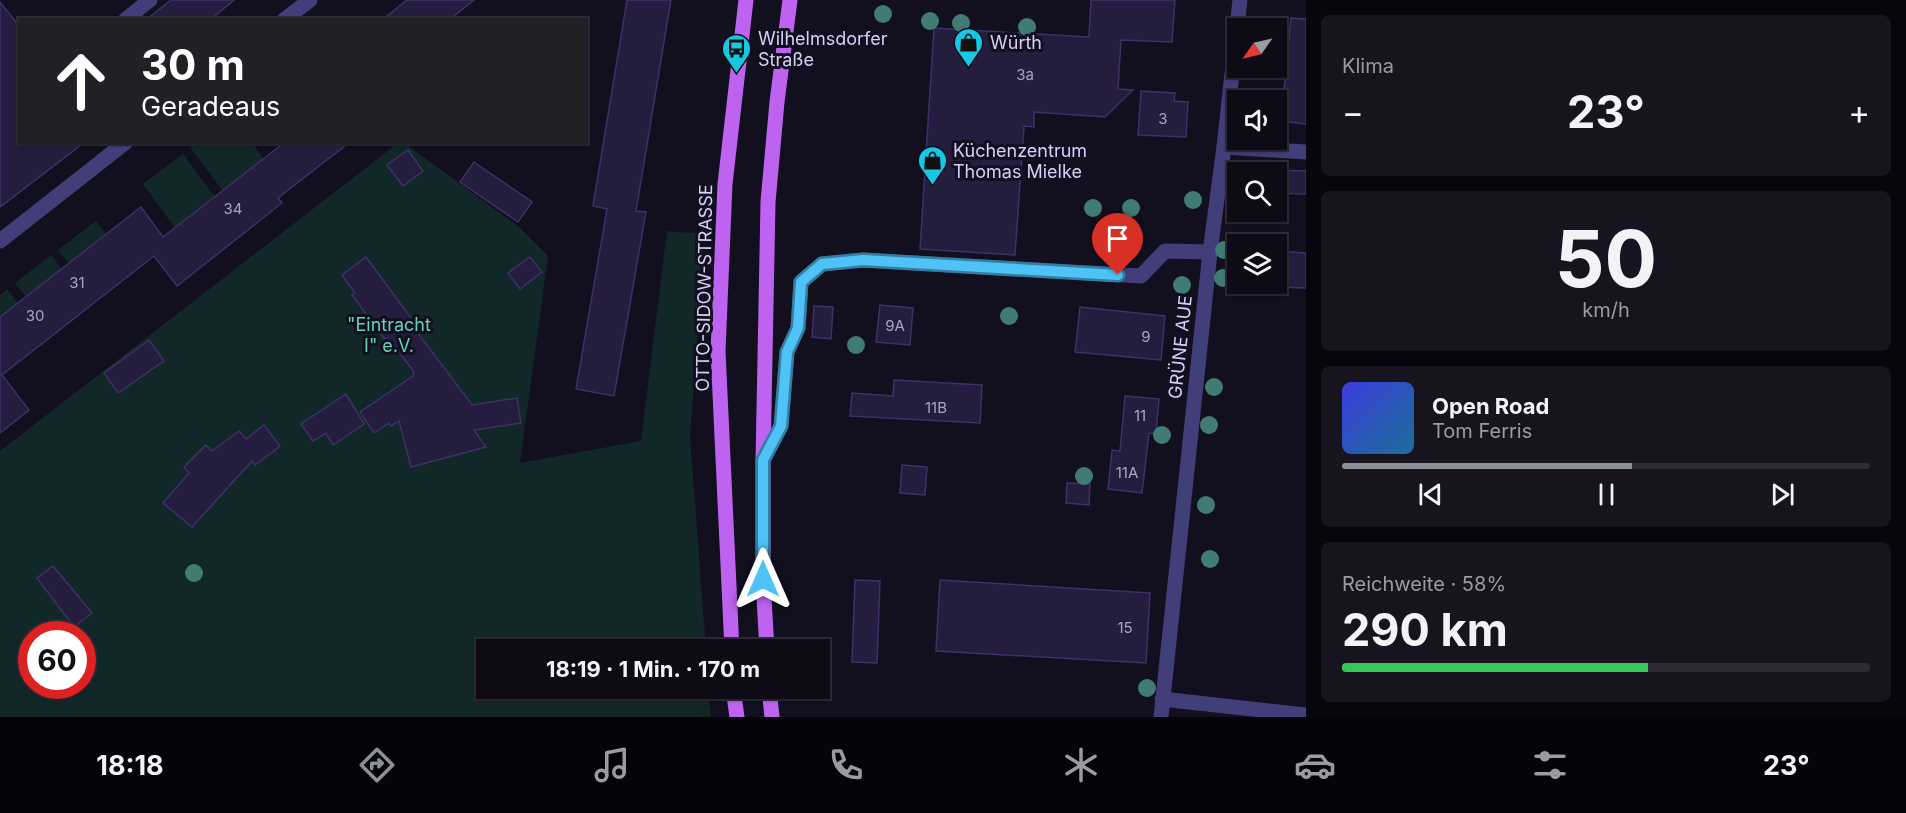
<!DOCTYPE html>
<html lang="de">
<head>
<meta charset="utf-8">
<style>
  :root { --surface:#0e0b17; --page:#171420; --text:#f1f3f6; --muted:#9b9ba1; --line:#2e2b36; --accent:#8c9099 }
  body { margin:0; font-family:Inter,sans-serif; background:var(--page); color:var(--text); height:100vh; display:flex; flex-direction:column; font-size:22px; white-space:nowrap }
  * { box-sizing:border-box; margin:0 }
  p { font-size:20px; color:var(--muted) }
  .icon { flex:none; width:33px; height:33px; fill:none; stroke:currentColor; stroke-width:2; stroke-linecap:round; stroke-linejoin:round }
  .map { position:relative; flex:1; overflow:hidden }
  .panel { display:flex; flex-direction:column; gap:15px; padding:15px; background:#08060d; width:600px }
  .panel>* { flex:none }
  .guide { position:absolute; left:18px; top:18px; width:570px; height:126px; border-radius:0px; box-shadow:0 2px 4px #0004,0 0 0 2px var(--line); background:#202124; color:#fff; overflow:hidden }
  .needle { width:39px; rotate:236deg }
  .tools { position:absolute; left:1227px; top:18px; display:grid; gap:12px }
  .tools a { display:grid; place-items:center; width:60px; height:60px; border-radius:0px; background:var(--surface); box-shadow:0 2px 4px #0004,0 0 0 2px var(--line); font-size:30px }
  .speed { position:absolute; left:18px; top:621px; display:flex; gap:12px; font-size:30px; font-weight:700; text-align:center }
  .speed>* { display:grid; place-content:center; width:78px; height:78px; border-radius:50%; background:var(--surface); box-shadow:0 2px 4px #0004,0 0 0 2px var(--line); line-height:1 }
  .speed .limit { border:9px solid #d22; background:#fff; color:#111 }
  .pin { position:absolute; display:grid; place-items:center; width:51px; height:51px; color:#fff; margin:-62px -26px; border-radius:50% 50% 50% 0; rotate:-45deg; box-shadow:0 0 6px #0007 }
  .pin .icon { rotate:45deg }
  .me { position:absolute; width:66px; margin:-33px; rotate:0deg; stroke-linejoin:round; filter:drop-shadow(0 0 4px #0008) }
  .turn { display:flex; align-items:center; gap:21px; height:126px; padding:0 24px; font-size:27px }
  .turn .icon { width:78px; height:78px; stroke-width:2.5 }
  .turn b { display:block; font-size:42px; line-height:51px }
  .big { font-size:45px; font-weight:700; line-height:1.1 }
  .panel .widget { flex:1; display:flex; flex-direction:column; justify-content:center; gap:9px; min-width:0; padding:0 21px; border-radius:9px; background:var(--page) }
  .panel .dial { align-items:center; gap:0 }
  .dial b { font-size:78px; line-height:1 }
  .song { display:flex; align-items:center; gap:18px }
  .cover { width:72px; height:72px; border-radius:9px; background:linear-gradient(135deg,hsl(240 70% 55%),hsl(200 70% 35%)) }
  .played { height:6px; border-radius:3px; background:linear-gradient(90deg,var(--accent) 55%,var(--line) 55%) }
  .keys { display:flex; justify-content:space-around; direction:ltr }
  .heat { display:flex; justify-content:space-between; align-items:center; font-size:33px; direction:ltr }
  .charge { height:9px; border-radius:4px; background:linear-gradient(90deg,#34c759 58%,var(--line) 0) }
  .trip { position:absolute; left:476px; top:639px; width:354px; height:60px; border-radius:0px; background:var(--surface); box-shadow:0 2px 4px #0004,0 0 0 2px var(--line); font-weight:700; line-height:60px; text-align:center }
  .tabs { display:flex; height:96px; justify-content:space-around; align-items:center; background:#060409; color:var(--muted) }
  .tabs .icon { width:42px; height:42px }
  .tabs .active { color:var(--accent) }
  .tabs b { font-size:27px; color:var(--text) }
  main { display:flex; flex:1; min-height:0 }
  .map>svg:first-child { display:block }
  .green { fill:#122828; fill-rule:evenodd }
  .building { fill:#241d3e; stroke:#3d3167; stroke-width:1.5 }
  .lines { fill:none; stroke-linecap:round; stroke-linejoin:round }
  .minor { stroke:#423e79; stroke-width:15 }
  .major { stroke:#be63f0; stroke-width:15 }
  .tree { fill:#407b74 }
  .route-casing { stroke:#337fa1; stroke-width:15 }
  .route { stroke:#4fc3f7; stroke-width:10 }
  .labels { text-anchor:middle; dominant-baseline:central; stroke-width:6; stroke-linejoin:round; paint-order:stroke }
  .number-label { font-size:15px; fill:#aaa4cb }
  .poi-label { font-size:18px; fill:#d7d1fa; stroke:#120f1f; text-anchor:start }
  .street-label { font-size:18px; fill:#d7d1fa; stroke:#120f1f }
  .park-label { font-size:18px; fill:#65d3ba; stroke:#120f1f }
</style>
</head>
<body>
<main>
<div class="map">
<svg width="1306" height="717" viewBox="0 0 1306 717">
  <rect width="100%" height="100%" fill="#120f1f"/>
  <g class="green">
    <path d="M 195,143 L 252,143 L 264,159 L 223,191 L 190,147 Z"/>
    <path d="M 398,143 L 404,143 L 518,226 L 548,256 L 520,463 L 641,441 L 667,231 L 705,234 L 690,437 L 706,649 L 486,650 L 486,688 L 708,689 L 711,717 L 0,717 L 0,451 ZM 32,634 L 82,634 L 82,686 L 32,686 Z"/>
    <path d="M 183,154 L 215,197 L 175,228 L 143,184 Z"/>
    <path d="M 96,221 L 106,234 L 69,263 L 58,250 Z"/>
    <path d="M 51,255 L 62,269 L 26,297 L 15,283 Z"/>
    <path d="M 7,289 L 18,303 L 0,317 L 0,295 Z"/>
  </g>
  <g class="building">
    <path d="M 171,0 L 234,0 L 210,20 L 146,20 Z"/>
    <path d="M 407,0 L 474,0 L 449,20 L 382,20 Z"/>
    <path d="M 627,0 L 671,0 L 636,211 L 646,212 L 614,396 L 576,389 L 607,209 L 593,206 Z"/>
    <path d="M 1091,0 L 1175,0 L 1172,42 L 1121,40 L 1118,89 L 1133,90 L 1105,117 L 1034,112 L 1034,127 L 1024,126 L 1015,255 L 920,249 L 934,28 L 1089,37 Z"/>
    <path d="M 0,2 L 20,27 L 20,142 L 85,142 L 0,207 Z"/>
    <path d="M 1291,18 L 1306,19 L 1306,124 L 1281,121 Z"/>
    <path d="M 1141,91 L 1175,93 L 1174,101 L 1188,102 L 1186,137 L 1138,135 Z"/>
    <path d="M 285,142 L 350,142 L 278,198 L 282,203 L 177,286 L 154,256 L 2,375 L 29,410 L 0,433 L 0,317 L 141,207 L 163,237 Z"/>
    <path d="M 408,150 L 423,171 L 403,186 L 387,165 Z"/>
    <path d="M 474,162 L 532,202 L 518,222 L 460,182 Z"/>
    <path d="M 1276,170 L 1306,171 L 1306,194 L 1276,193 Z"/>
    <path d="M 1276,251 L 1306,253 L 1306,288 L 1276,287 Z"/>
    <path d="M 366,257 L 414,322 L 411,324 L 472,405 L 517,398 L 521,423 L 474,430 L 486,447 L 411,467 L 399,421 L 391,426 L 389,423 L 374,433 L 360,412 L 413,376 L 414,372 L 390,340 L 384,338 L 352,295 L 355,293 L 342,275 Z"/>
    <path d="M 530,257 L 542,272 L 520,289 L 508,273 Z"/>
    <path d="M 880,305 L 913,308 L 910,345 L 876,342 Z"/>
    <path d="M 814,306 L 833,307 L 831,339 L 812,337 Z"/>
    <path d="M 1080,307 L 1165,316 L 1161,360 L 1075,352 Z"/>
    <path d="M 149,340 L 164,361 L 118,393 L 104,373 Z"/>
    <path d="M 894,380 L 982,385 L 980,423 L 850,416 L 852,393 L 893,396 Z"/>
    <path d="M 346,394 L 364,424 L 333,445 L 326,433 L 313,441 L 301,424 Z"/>
    <path d="M 1125,396 L 1159,399 L 1156,434 L 1149,433 L 1142,493 L 1108,489 L 1112,450 L 1120,451 Z"/>
    <path d="M 264,425 L 280,446 L 255,465 L 252,461 L 192,527 L 163,503 L 189,473 L 184,467 L 206,445 L 212,451 L 239,431 L 246,439 Z"/>
    <path d="M 902,465 L 927,467 L 925,495 L 900,493 Z"/>
    <path d="M 1067,483 L 1090,484 L 1089,505 L 1066,503 Z"/>
    <path d="M 53,566 L 92,613 L 74,627 L 37,578 Z"/>
    <path d="M 855,580 L 880,581 L 877,663 L 852,662 Z"/>
    <path d="M 940,580 L 1150,593 L 1146,663 L 936,651 Z"/>
  </g>
  <g class="lines">
    <g class="minor">
      <path d="M 125,20 L 150,0"/>
      <path d="M 284,20 L 310,0"/>
      <path d="M 1224,147 L 1306,152"/>
      <path d="M 0,241 L 126,142"/>
      <path d="M 763,461 L 781,426 L 787,352 L 798,328 L 801,282 L 822,264 L 863,260 L 1141,276 L 1165,251 L 1210,252"/>
      <path d="M 1162,699 L 1306,715"/>
      <path d="M 1161,717 L 1210,252 L 1224,147 L 1240,0"/>
    </g>
    <g class="major">
      <path d="M 732,650 L 718,351 L 725,184 L 746,0"/>
      <path d="M 767,650 L 763,580 L 763,461 L 768,202 L 777,102 L 790,0"/>
      <path d="M 733,688 L 737,717"/>
      <path d="M 769,688 L 772,717"/>
    </g>
  </g>
  <g class="tree">
    <circle cx="883" cy="14" r="9"/>
    <circle cx="930" cy="21" r="9"/>
    <circle cx="961" cy="23" r="9"/>
    <circle cx="1027" cy="27" r="9"/>
    <circle cx="1193" cy="200" r="9"/>
    <circle cx="1093" cy="208" r="9"/>
    <circle cx="1131" cy="208" r="9"/>
    <circle cx="1224" cy="250" r="9"/>
    <circle cx="1223" cy="278" r="9"/>
    <circle cx="1182" cy="285" r="9"/>
    <circle cx="1009" cy="316" r="9"/>
    <circle cx="856" cy="345" r="9"/>
    <circle cx="1214" cy="387" r="9"/>
    <circle cx="1209" cy="425" r="9"/>
    <circle cx="1162" cy="435" r="9"/>
    <circle cx="1084" cy="476" r="9"/>
    <circle cx="1206" cy="505" r="9"/>
    <circle cx="1210" cy="559" r="9"/>
    <circle cx="194" cy="573" r="9"/>
    <circle cx="1147" cy="688" r="9"/>
  </g>
  <g class="lines">
    <defs>
      <path id="route" d="M 763,579 L 763,460 L 781,426 L 787,352 L 798,328 L 801,282 L 822,264 L 863,260 L 1118,275"/>
    </defs>
    <use href="#route" class="route-casing"/>
    <use href="#route" class="route"/>
  </g>
  <defs>
    <symbol id="shop-pin" viewBox="-11 -11 22 30"><path d="M0 17L-7.5 6A9.5 9.5 0 1 1 7.5 6Z" fill="#16c8e1" stroke="#120f1f"/><path d="M-5-2.5h2.3a2.7 3.5 0 0 1 5.4 0H5L5.5 6h-11ZM-1.5-2.5h3a1.5 2.3 0 0 0-3 0Z" fill="#111"/></symbol>
    <symbol id="bus-pin" viewBox="-11 -11 22 30"><path d="M0 17L-7.5 6A9.5 9.5 0 1 1 7.5 6Z" fill="#16c8e1" stroke="#120f1f"/><path d="M-5-6H5V4H4V6H2V4H-2V6H-4V4H-5ZM-3.5-4V0h7V-4ZM-3.5 1.2v1.5H-2V1.2ZM2 1.2v1.5H3.5V1.2Z" fill="#111"/></symbol>
  </defs>
  <g fill-rule="evenodd">
    <use href="#shop-pin" x="952" y="26" width="33" height="45"/>
    <use href="#bus-pin" x="720" y="32" width="33" height="45"/>
    <use href="#shop-pin" x="916" y="144" width="33" height="45"/>
  </g>
  <g class="labels">
    <g class="number-label">
      <text x="1025" y="74">3a</text>
      <text x="1163" y="118">3</text>
      <text x="233" y="208">34</text>
      <text x="77" y="282">31</text>
      <text x="35" y="315">30</text>
      <text x="895" y="325">9A</text>
      <text x="1146" y="336">9</text>
      <text x="936" y="407">11B</text>
      <text x="1140" y="415">11</text>
      <text x="1127" y="472">11A</text>
      <text x="1125" y="627">15</text>
    </g>
    <g class="poi-label">
      <text x="758" y="38">Wilhelmsdorfer<tspan x="758" dy="21">Straße</tspan></text>
      <text x="990" y="42">Würth</text>
      <text x="953" y="150">Küchenzentrum<tspan x="953" dy="21">Thomas Mielke</tspan></text>
    </g>
    <g class="street-label">
      <text transform="translate(704 288) rotate(-89)">OTTO-SIDOW-STRASSE</text>
      <text transform="translate(1180 347) rotate(-84)">GRÜNE AUE</text>
    </g>
    <g class="park-label">
      <text x="389" y="324">"Eintracht<tspan x="389" dy="21">I" e.V.</tspan></text>
    </g>
  </g>
</svg>
<div class="tools">
<a><svg class="needle" viewBox="-14 -14 28 28"><path d="M0-13l5 13h-10z" fill="#e53935"/><path d="M0 13l5-13h-10z" fill="#9b9ba1"/></svg></a>
<a><svg class="icon" aria-label="sound" viewBox="0 0 24 24"><path d="M4 9h4l5-4v14l-5-4H4zM17 9q2 3 0 6"/></svg></a>
<a><svg class="icon" aria-label="search" viewBox="0 0 24 24"><circle cx="10" cy="10" r="6"/><path d="M15 15l6 6"/></svg></a>
<a><svg class="icon" aria-label="layers" viewBox="0 0 24 24"><path d="M12 4l9 5-9 5-9-5zM3 14l9 5 9-5"/></svg></a>
</div>
<div class="speed"><div class="limit">60</div></div>
<div class="pin" style="left:1118px;top:275px;background:#d93025"><svg class="icon" aria-label="arrive" viewBox="0 0 24 24"><path d="M6 21V4h12l-3 4 3 4H6"/></svg></div>
<svg class="me" style="left:763px;top:579px" viewBox="-20 -20 40 40"><path d="M0-17L14 15 0 8-14 15z" fill="#4fc3f7" stroke="#fff" stroke-width="4"/></svg>
<div class="trip">18:19 · 1 Min. · 170 m</div>
<div class="guide">
<div class="turn"><svg class="icon" aria-label="ahead" viewBox="0 0 24 24"><path d="M12 20V5M6 11l6-6 6 6"/></svg><div><b>30 m</b>Geradeaus</div></div>
</div>
</div>
<section class="panel">
<div class="widget"><p>Klima</p>
<div class="heat"><a>−</a><b class="big">23°</b><a>+</a></div>
</div>
<div class="widget dial"><b>50</b><p>km/h</p></div>
<div class="widget">
<div class="song"><i class="cover"></i><div><b>Open Road</b><p>Tom Ferris</p></div></div>
<div class="played"></div>
<div class="keys"><svg class="icon" aria-label="previous" viewBox="0 0 24 24"><path d="M18 5L8 12l10 7zM5 5v14"/></svg><svg class="icon" aria-label="pause" viewBox="0 0 24 24"><path d="M8 5v14M16 5v14"/></svg><svg class="icon" aria-label="next" viewBox="0 0 24 24"><path d="M6 5l10 7-10 7zM19 5v14"/></svg></div>
</div>
<div class="widget"><p>Reichweite · 58%</p><b class="big">290 km</b><div class="charge"></div></div>
</section>
</main>
<nav class="tabs">
<b>18:18</b>
<svg class="icon active" aria-label="directions" viewBox="0 0 24 24"><path d="M12 3l9 9-9 9-9-9zM9 14v-3h6M13 9l2 2-2 2"/></svg>
<svg class="icon" aria-label="music" viewBox="0 0 24 24"><path d="M9 18V5l10-2v13"/><circle cx="6" cy="18" r="3"/><circle cx="16" cy="16" r="3"/></svg>
<svg class="icon" aria-label="phone" viewBox="0 0 24 24"><path d="M5 4h4l2 5-3 2q2 4 5 5l2-3 5 2v4C11 20 4 13 5 4z"/></svg>
<svg class="icon" aria-label="climate" viewBox="0 0 24 24"><path d="M12 3v18M4 7l16 10M4 17L20 7"/></svg>
<svg class="icon" aria-label="car" viewBox="0 0 24 24"><path d="M5 17H2v-5l4-1 3-4h7l3 4 3 1v5h-3M9 17h6M6 11h13"/><circle cx="7" cy="17" r="2"/><circle cx="17" cy="17" r="2"/></svg>
<svg class="icon" aria-label="filters" viewBox="0 0 24 24"><path d="M4 7h16M4 17h16"/><circle cx="9" cy="7" r="2"/><circle cx="15" cy="17" r="2"/></svg>
<b>23°</b>
</nav>
</body>
</html>
